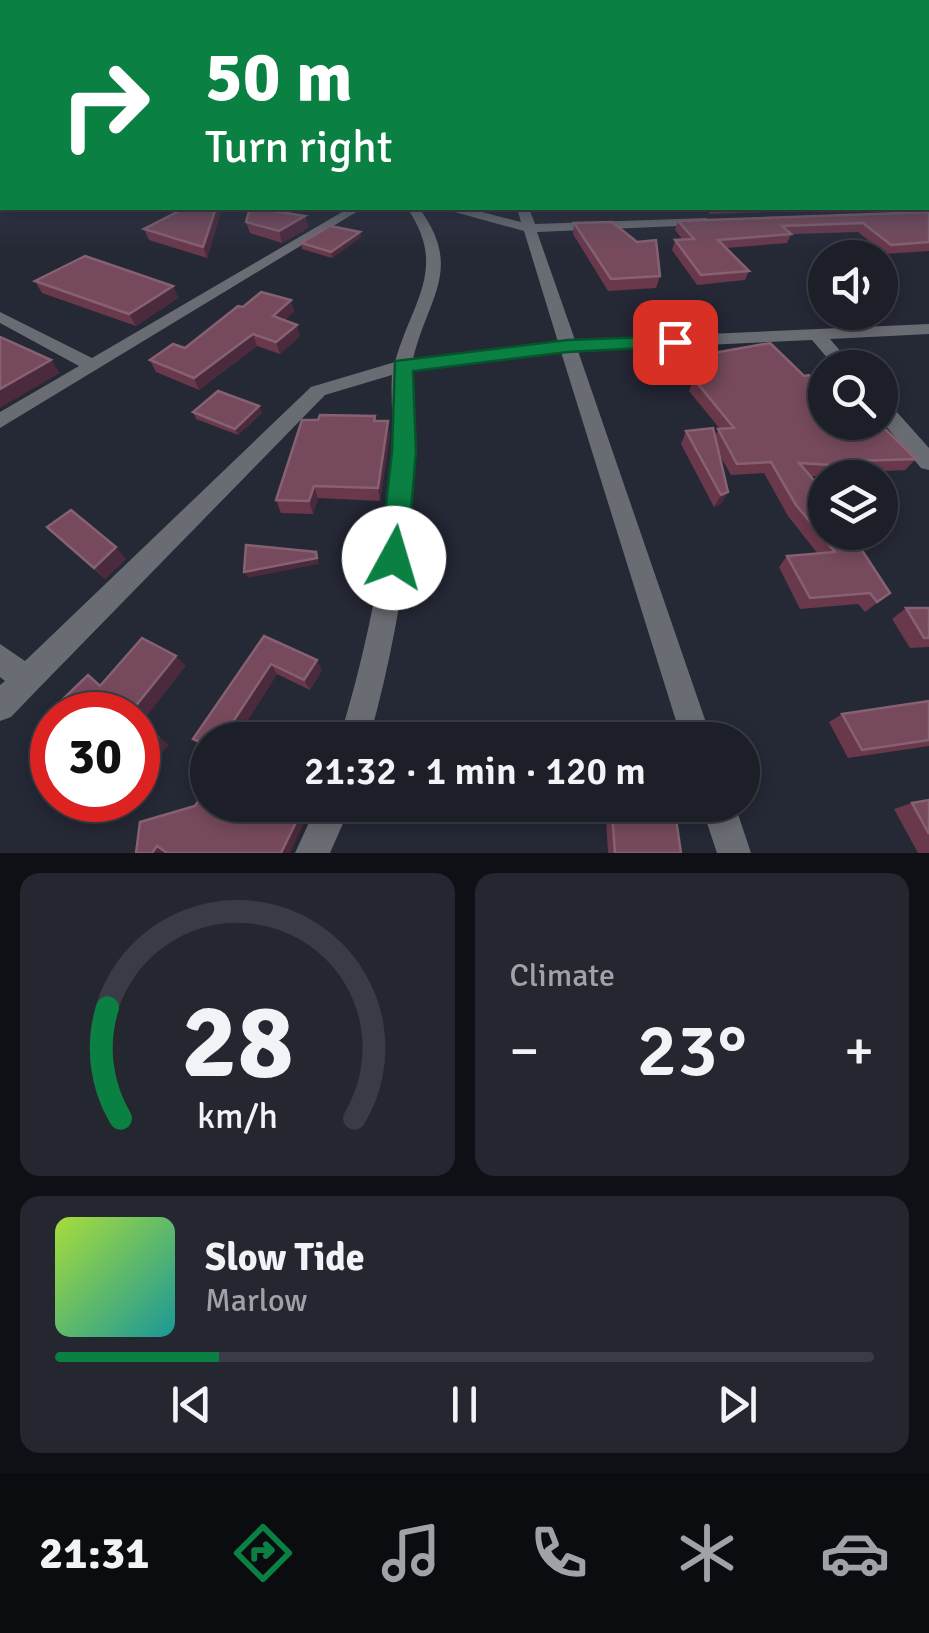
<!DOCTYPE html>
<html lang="en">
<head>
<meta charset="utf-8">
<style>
  :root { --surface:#1c1e28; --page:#252730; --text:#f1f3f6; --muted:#a0a2a8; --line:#3a3c45; --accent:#0b8043 }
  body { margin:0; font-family:Signika,sans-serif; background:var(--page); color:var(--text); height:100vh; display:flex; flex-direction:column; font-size:38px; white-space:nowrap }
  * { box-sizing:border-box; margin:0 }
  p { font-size:32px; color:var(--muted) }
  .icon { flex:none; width:55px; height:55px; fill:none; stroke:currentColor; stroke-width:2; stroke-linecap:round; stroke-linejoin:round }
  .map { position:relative; height:853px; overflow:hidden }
  .details { display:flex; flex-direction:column; gap:20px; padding:20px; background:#0f1016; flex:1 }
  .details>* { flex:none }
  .top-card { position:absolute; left:0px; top:0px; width:930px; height:210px; box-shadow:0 5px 15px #0003,0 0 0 2px var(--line); background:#0b8043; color:#fff; overflow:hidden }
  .fabs { position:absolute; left:808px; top:240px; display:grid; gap:20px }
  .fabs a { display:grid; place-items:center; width:90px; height:90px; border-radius:50%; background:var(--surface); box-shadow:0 5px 15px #0003,0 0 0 2px var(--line); font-size:50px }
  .speed { position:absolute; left:30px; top:692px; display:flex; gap:20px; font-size:50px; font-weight:700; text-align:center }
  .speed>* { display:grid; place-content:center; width:130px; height:130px; border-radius:50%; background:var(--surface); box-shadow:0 5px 15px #0003,0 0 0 2px var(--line); line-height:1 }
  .speed .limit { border:15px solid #d22; background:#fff; color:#111 }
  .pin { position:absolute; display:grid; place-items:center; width:85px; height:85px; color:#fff; margin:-42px; border-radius:20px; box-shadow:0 5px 15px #0006 }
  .me { position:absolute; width:110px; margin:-55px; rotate:6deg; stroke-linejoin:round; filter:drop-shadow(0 0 8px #0008) }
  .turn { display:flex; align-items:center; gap:35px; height:210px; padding:0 40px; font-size:45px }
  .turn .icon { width:130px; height:130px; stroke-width:2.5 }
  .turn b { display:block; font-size:70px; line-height:85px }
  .big { font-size:75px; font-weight:600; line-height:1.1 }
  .details .widget { flex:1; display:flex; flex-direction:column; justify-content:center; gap:15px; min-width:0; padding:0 35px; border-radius:20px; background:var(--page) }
  .details .dial { align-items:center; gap:0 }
  .dial svg { height:260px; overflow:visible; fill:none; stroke:var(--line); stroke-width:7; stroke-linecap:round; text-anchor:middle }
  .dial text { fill:var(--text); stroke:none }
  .song { display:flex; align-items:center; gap:30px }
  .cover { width:120px; height:120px; border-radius:15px; background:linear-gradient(135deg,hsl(80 70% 55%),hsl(180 70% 35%)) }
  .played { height:10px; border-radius:5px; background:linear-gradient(90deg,var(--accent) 20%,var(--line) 20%) }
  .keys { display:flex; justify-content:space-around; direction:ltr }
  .heat { display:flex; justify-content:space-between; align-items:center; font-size:55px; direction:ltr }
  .details .tiles { flex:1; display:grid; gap:20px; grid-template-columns:1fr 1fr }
  .widget:last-child { grid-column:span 2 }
  .trip { position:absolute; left:190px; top:722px; width:570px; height:100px; border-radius:50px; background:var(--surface); box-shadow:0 5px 15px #0003,0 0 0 2px var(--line); font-weight:600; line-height:100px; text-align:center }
  .menu { display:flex; height:160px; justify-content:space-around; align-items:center; background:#0b0c10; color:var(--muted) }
  .menu .icon { width:70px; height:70px }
  .menu .current { color:var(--accent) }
  .menu b { font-size:45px; color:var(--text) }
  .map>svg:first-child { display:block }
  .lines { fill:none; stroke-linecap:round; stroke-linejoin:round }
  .street { fill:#696c72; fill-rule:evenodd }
  .wall { fill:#6a384b }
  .shaded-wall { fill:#4a2a3c }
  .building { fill:#764a5c; stroke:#866171; stroke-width:2.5 }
  .route { fill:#0b8043; stroke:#07532c; stroke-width:2.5 }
</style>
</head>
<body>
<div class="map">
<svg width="929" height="853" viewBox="0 0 929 853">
  <rect width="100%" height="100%" fill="#252835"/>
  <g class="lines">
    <g class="street">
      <path d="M 349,208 L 363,208 L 0,428 L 0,412 L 79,366 L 0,323 L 0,312 L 92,358 Z"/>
      <path d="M 407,208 L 419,208 C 464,269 428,297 413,359 L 558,342 L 524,231 L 451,211 L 449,208 L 467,208 L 521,222 L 517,208 L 529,208 L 535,224 L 707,218 L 707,224 L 702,225 L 537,232 L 575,340 L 929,324 L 929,334 L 830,339 L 855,368 L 836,368 L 812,340 L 578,351 L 712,740 L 682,740 L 561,352 L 411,371 C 409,399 415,427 415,456 C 411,552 395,647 369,740 L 339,740 C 367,649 386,555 393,460 C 395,431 390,403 392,375 L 325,395 L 36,691 L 11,717 L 0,721 L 0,685 L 5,681 L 0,677 L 0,644 L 25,661 L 311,387 L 395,362 C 411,303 449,268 407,208 Z"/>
      <path d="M 880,399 L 887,401 L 929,448 L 929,470 L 921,468 L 880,419 Z"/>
      <path d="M 317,805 L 351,805 L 330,853 L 295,853 Z"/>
      <path d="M 701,805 L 735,805 L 751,853 L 717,853 Z"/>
    </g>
  </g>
  <g class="wall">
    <path d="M 185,208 L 222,208 L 207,258 L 149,240 L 144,229 Z"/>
    <path d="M 709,208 L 870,208 L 709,214 Z"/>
    <path d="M 929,212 L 929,251 L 885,254 L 858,232 L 791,234 L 787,243 L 726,248 L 749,271 L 745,280 L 697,285 L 672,250 L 675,240 L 683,240 L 675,230 L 678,221 Z"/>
    <path d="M 305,216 L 308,228 L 282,243 L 250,233 L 246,222 Z"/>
    <path d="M 574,223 L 637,242 L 660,276 L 656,288 L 608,291 L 573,234 Z"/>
    <path d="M 361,237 L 332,258 L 302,249 L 301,243 Z"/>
    <path d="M 35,281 L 173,286 L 178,298 L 136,326 L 42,293 Z"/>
    <path d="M 291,300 L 294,311 L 285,320 L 300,336 L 280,354 L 257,346 L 199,390 L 156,372 L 150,360 L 185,348 L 243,307 Z"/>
    <path d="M 697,356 L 916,459 L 905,470 L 844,473 L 836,477 L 810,476 L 890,593 L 865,612 L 858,604 L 800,609 L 779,567 L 787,556 L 818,554 L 788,516 L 764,473 L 731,475 L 719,454 L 721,504 L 714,507 L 681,444 L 686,431 L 715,435 L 720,429 L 689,391 L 694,379 L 700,378 L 693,368 Z"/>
    <path d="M 193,412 L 262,413 L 238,435 L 196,419 Z"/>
    <path d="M 375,416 L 376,421 L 390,434 L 380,501 L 318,498 L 313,514 L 281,513 L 276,500 L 318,420 Z"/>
    <path d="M 47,527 L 126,559 L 105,579 Z"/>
    <path d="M 906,608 L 929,608 L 929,647 L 910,648 L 892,619 Z"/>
    <path d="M 264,636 L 322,670 L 310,690 L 277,674 L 235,740 L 208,740 L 208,749 L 203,747 L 193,739 Z"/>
    <path d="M 929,701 L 929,746 L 848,758 L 829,722 L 842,714 Z"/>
    <path d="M 929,800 L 929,853 L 918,853 L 894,809 L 912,803 Z"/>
    <path d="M 612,812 L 681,853 L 608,853 L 606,818 Z"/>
  </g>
  <g class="shaded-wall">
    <path d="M 216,208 L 222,208 L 207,258 L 203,247 Z"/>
    <path d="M 305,216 L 308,228 L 282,243 L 279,231 Z"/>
    <path d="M 360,232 L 361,237 L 332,258 L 331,252 Z"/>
    <path d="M 173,286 L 178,298 L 136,326 L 129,314 Z"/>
    <path d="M 291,300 L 294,311 L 276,328 L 273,316 Z"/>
    <path d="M 297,325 L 300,336 L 280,354 L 276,342 Z"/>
    <path d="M 253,334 L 257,346 L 199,390 L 194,378 Z"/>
    <path d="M 51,360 L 60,373 L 0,408 L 0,389 Z"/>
    <path d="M 259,406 L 262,413 L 238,435 L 235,429 Z"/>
    <path d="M 388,421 L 390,434 L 380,501 L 378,488 Z"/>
    <path d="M 853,461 L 844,473 L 836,477 L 845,466 Z"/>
    <path d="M 314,486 L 318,498 L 313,514 L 309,501 Z"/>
    <path d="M 728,492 L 721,504 L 714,507 L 721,495 Z"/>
    <path d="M 116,547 L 126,559 L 105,579 L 94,568 Z"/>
    <path d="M 316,552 L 319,564 L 248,578 L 244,572 Z"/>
    <path d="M 176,656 L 186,666 L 142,722 L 169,745 L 144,773 L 138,769 L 138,715 L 133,715 L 130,713 Z"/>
    <path d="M 317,660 L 322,670 L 310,690 L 304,680 Z"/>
    <path d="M 271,664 L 277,674 L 235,740 L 221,740 Z"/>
    <path d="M 301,812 L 307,817 L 290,853 L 281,853 Z"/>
    <path d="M 157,846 L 167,853 L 152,853 Z"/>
  </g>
  <g class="building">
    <rect x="928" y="131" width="1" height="66"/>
    <path d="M 185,208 L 216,208 L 203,247 L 144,229 Z"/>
    <path d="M 250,208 L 255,208 L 305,216 L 279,231 L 246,222 Z"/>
    <path d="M 929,212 L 929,242 L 891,245 L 863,223 L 782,226 L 791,234 L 718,240 L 749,271 L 701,275 L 675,240 L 694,239 L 678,221 Z"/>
    <path d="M 612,222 L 637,242 L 656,240 L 660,276 L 611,279 L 574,223 Z"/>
    <path d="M 330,226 L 360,232 L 331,252 L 301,243 Z"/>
    <path d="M 85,256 L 173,286 L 129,314 L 35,281 Z"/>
    <path d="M 261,292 L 291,300 L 273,316 L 297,325 L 276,342 L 253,334 L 194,378 L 150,360 L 173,344 L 185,348 L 238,306 L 243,307 Z"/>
    <path d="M 0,337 L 51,360 L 0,389 Z"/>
    <path d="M 770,343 L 804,376 L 809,375 L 825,395 L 825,422 L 848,422 L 853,429 L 881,425 L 916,459 L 853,461 L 845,466 L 799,463 L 825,493 L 825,532 L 850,532 L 890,593 L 877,602 L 870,593 L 810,598 L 787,556 L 835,552 L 796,505 L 771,462 L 737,464 L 718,429 L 734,428 L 694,379 L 711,376 L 697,356 Z"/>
    <path d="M 218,391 L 259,406 L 235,429 L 193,412 Z"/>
    <path d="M 320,415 L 375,416 L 374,421 L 388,421 L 378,488 L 314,486 L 309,501 L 276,500 L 302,420 L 318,420 Z"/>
    <path d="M 713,428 L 728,492 L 721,495 L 686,431 Z"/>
    <path d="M 71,510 L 116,547 L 94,568 L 47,527 Z"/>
    <path d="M 246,545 L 316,552 L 317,558 L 244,572 Z"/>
    <path d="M 906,608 L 929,608 L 929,638 L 924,638 Z"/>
    <path d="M 264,636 L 317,660 L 304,680 L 271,664 L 221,740 L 208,740 L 208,746 L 193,739 Z"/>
    <path d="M 142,638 L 176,656 L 130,713 L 133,715 L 78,715 L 62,700 L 88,675 L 100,686 Z"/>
    <path d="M 929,701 L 929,740 L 862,750 L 842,714 Z"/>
    <path d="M 138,719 L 158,737 L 138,759 Z"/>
    <path d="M 208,786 L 208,805 L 289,805 L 301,812 L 281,853 L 167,853 L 157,846 L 152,853 L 136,853 L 140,822 L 195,806 Z"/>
    <path d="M 929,800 L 929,834 L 912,803 Z"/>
    <path d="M 612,812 L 676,819 L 681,853 L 615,853 Z"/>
  </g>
  <linearGradient id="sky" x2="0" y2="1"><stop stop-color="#14161d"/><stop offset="0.52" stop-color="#40485c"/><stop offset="1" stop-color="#40485c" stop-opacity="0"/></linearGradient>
  <rect width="929" height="251" fill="url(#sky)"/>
  <path class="route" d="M 675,336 L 682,337 L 682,346 L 568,352 L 413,371 L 416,452 L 407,558 L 403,566 L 394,570 L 384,566 L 380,558 L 392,452 L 395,361 L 568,340 Z"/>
</svg>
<div class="fabs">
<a><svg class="icon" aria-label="sound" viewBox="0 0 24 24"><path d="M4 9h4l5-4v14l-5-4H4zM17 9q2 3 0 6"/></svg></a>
<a><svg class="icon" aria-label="search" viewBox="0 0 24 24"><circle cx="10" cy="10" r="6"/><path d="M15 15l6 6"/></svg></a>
<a><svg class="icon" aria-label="layers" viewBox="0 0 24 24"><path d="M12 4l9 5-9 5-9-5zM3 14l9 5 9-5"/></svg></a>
</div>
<div class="speed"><div class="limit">30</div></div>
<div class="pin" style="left:675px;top:342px;background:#d93025"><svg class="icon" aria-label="arrive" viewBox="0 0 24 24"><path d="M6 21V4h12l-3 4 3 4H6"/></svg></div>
<svg class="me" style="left:394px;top:558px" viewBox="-20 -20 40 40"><circle r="19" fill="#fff"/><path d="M0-13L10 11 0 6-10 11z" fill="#0b8043"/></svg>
<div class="trip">21:32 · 1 min · 120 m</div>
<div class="top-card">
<div class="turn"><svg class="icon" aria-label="right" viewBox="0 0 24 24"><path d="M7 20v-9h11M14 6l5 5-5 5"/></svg><div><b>50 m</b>Turn right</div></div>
</div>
</div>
<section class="details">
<div class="tiles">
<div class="widget dial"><svg viewBox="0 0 100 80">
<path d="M14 69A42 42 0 1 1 86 69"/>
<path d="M14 69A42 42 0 0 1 10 35" stroke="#0b8043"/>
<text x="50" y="56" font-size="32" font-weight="700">28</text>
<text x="50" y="72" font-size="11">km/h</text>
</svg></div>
<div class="widget"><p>Climate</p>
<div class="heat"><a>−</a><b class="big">23°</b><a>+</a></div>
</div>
<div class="widget">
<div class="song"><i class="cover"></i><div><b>Slow Tide</b><p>Marlow</p></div></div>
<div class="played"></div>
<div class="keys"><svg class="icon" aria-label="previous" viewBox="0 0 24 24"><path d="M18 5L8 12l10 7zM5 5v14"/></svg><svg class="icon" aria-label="pause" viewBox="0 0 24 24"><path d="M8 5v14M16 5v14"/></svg><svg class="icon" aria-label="next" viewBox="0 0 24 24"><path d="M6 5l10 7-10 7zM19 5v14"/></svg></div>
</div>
</div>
</section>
<nav class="menu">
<b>21:31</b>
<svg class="icon current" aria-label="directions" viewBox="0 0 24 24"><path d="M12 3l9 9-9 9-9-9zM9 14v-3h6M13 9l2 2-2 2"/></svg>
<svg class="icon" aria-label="music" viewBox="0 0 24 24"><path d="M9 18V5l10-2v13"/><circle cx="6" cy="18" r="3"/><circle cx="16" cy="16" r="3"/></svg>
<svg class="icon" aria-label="phone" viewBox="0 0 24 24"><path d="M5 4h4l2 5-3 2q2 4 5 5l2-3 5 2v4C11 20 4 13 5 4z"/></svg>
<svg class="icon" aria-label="climate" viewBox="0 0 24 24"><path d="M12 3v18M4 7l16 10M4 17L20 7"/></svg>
<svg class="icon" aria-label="car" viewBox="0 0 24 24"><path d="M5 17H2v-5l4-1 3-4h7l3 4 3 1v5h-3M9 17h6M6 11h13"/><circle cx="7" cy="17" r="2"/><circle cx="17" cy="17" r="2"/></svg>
</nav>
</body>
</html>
